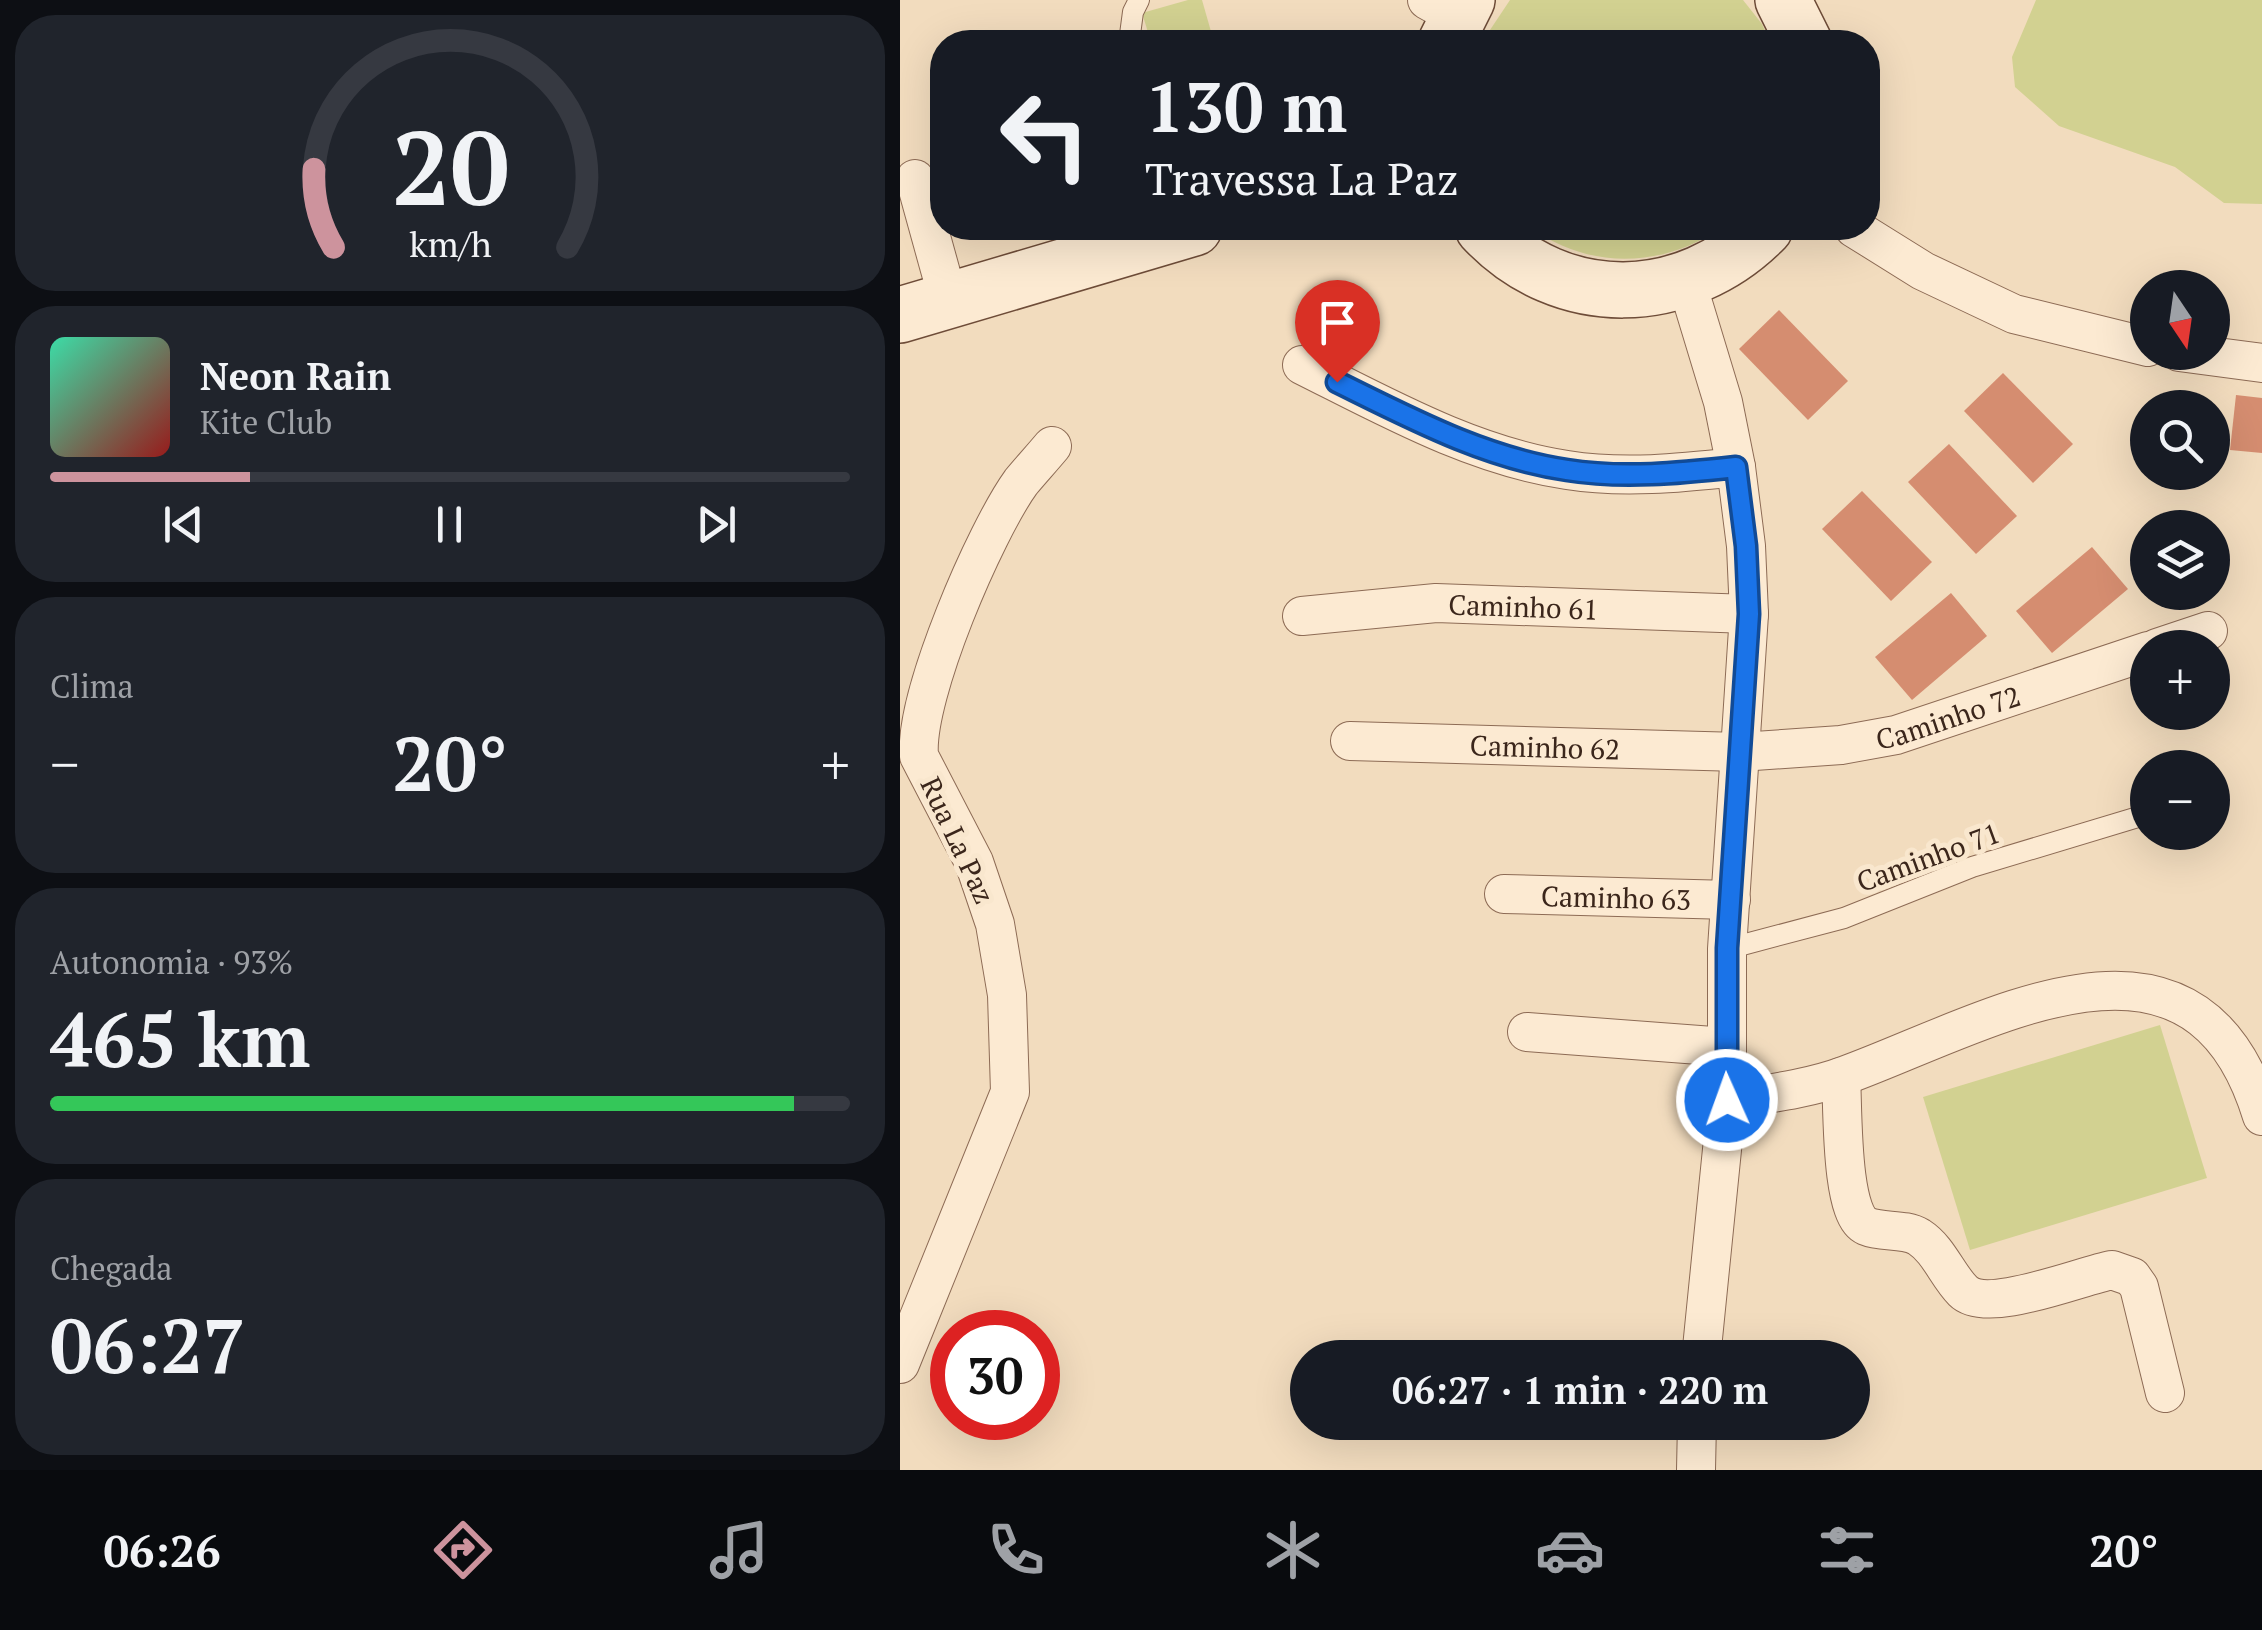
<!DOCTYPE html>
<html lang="pt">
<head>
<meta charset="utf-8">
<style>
  :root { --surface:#171b24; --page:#20242c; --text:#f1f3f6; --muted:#9ea1a6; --line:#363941; --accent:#cd939d }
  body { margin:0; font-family:"PT Serif",serif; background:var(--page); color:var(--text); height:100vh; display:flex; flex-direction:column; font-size:38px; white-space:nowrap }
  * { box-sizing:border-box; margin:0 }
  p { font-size:32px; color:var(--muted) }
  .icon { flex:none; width:55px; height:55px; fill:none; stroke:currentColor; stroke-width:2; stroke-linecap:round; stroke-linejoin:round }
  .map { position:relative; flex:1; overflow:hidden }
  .sheet { display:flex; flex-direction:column; gap:15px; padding:15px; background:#0d0f14; width:900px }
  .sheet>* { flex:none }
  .guide { position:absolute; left:30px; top:30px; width:950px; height:210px; border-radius:40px; box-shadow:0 10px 40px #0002; background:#171b24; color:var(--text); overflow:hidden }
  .needle { width:65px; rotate:167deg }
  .buttons { position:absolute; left:1230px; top:270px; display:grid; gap:20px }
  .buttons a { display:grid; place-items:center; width:100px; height:100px; border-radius:50%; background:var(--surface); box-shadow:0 10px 40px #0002; font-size:50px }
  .speed { position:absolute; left:30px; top:1310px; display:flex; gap:20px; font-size:50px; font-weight:700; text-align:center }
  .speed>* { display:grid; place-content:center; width:130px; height:130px; border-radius:50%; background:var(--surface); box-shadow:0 10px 40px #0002; line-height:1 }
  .speed .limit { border:15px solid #d22; background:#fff; color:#111 }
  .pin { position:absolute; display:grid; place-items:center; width:85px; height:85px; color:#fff; margin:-102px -42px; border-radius:50% 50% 50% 0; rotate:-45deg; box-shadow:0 0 10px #0007 }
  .pin .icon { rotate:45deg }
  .me { position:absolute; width:110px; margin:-55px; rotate:358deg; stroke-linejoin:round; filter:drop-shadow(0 0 8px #0008) }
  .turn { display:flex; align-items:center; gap:35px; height:210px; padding:0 50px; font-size:45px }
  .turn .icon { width:130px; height:130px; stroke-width:2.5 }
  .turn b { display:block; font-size:70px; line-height:85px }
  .big { font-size:75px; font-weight:800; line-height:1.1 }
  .sheet .widget { flex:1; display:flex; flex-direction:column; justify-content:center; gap:15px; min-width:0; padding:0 35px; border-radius:40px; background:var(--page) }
  .sheet .dial { align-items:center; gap:0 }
  .dial svg { height:260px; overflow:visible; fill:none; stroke:var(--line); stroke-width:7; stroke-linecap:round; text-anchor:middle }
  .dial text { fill:var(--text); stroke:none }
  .song { display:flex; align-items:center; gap:30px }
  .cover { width:120px; height:120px; border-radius:15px; background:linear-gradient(135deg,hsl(160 70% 55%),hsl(0 70% 35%)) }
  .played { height:10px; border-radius:5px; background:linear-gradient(90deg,var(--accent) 25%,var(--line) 25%) }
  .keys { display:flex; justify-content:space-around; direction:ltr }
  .heat { display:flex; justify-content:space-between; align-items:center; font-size:55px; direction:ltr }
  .charge { height:15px; border-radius:8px; background:linear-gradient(90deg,#34c759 93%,var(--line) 0) }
  .trip { position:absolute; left:390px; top:1340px; width:580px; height:100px; border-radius:50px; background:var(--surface); box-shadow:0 10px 40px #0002; font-weight:800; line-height:100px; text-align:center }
  .tabs { display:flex; height:160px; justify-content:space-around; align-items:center; background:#090b0e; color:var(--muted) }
  .tabs .icon { width:70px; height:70px }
  .tabs .selected { color:var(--accent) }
  .tabs b { font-size:45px; color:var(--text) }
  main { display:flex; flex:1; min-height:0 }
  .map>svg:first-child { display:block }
  .green { fill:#d2d191 }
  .building { fill:#d58d70 }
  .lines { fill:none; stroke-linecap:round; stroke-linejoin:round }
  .lane-casing { stroke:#8d6b55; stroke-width:22 }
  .street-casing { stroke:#8d6b55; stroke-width:40 }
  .secondary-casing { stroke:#6e4c38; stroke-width:58 }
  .lane { stroke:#fcead2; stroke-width:20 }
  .street { stroke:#fcead2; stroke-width:38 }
  .secondary { stroke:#fcead2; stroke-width:55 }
  .route-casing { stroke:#114b97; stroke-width:25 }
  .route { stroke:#1a73e8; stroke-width:18 }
  .labels { text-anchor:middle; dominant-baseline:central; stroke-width:10; stroke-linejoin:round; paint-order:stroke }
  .street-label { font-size:28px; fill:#3b261b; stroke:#f9e7ce }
</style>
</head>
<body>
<main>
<section class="sheet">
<div class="widget dial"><svg viewBox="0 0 100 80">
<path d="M14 69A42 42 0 1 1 86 69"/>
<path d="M14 69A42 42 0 0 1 8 45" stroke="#cd939d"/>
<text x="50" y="56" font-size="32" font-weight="700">20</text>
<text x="50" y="72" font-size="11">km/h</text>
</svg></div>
<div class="widget">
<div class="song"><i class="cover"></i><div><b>Neon Rain</b><p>Kite Club</p></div></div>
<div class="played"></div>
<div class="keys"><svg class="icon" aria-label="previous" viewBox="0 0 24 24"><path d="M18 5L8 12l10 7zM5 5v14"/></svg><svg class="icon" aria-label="pause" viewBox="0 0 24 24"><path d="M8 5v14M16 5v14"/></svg><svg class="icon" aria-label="next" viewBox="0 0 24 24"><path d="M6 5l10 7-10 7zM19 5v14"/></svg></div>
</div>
<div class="widget"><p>Clima</p>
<div class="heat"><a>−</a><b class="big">20°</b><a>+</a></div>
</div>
<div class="widget"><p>Autonomia · 93%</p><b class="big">465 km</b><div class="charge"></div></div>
<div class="widget"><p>Chegada</p><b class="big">06:27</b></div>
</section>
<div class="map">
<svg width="1362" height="1470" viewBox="0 0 1362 1470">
  <rect width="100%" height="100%" fill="#f2dcbe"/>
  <g class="green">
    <path d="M 288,0 L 302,0 L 314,42 L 251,42 L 242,13 Z"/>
    <path d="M 610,0 L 843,0 L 862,24 L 870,42 L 582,42 Z"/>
    <path d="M 1136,0 L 1362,0 L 1362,204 L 1324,203 L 1275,167 L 1159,126 L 1115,87 L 1112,57 Z"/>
    <path d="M 631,228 L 821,228 C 762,268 690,270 631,228 Z"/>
    <path d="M 1260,1025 L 1307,1178 L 1070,1250 L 1023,1097 Z"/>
  </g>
  <g class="building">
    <path d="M 879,310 L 948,381 L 908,420 L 839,349 Z"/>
    <path d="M 1103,373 L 1173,444 L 1133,483 L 1064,411 Z"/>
    <path d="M 1336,395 L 1362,398 L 1362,453 L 1330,450 Z"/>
    <path d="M 1049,444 L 1117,516 L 1076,554 L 1008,482 Z"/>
    <path d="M 962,491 L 1032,562 L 991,601 L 922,529 Z"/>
    <path d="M 1192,547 L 1228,589 L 1152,653 L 1116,611 Z"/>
    <path d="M 1051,593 L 1087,636 L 1012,700 L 975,657 Z"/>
  </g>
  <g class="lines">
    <defs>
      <g id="lane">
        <path d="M 229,42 L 233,12 L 239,0"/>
        <path d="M 827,949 L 944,918 L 1072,867 L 1248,814"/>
      </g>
      <g id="street">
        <path d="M 527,0 L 556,16"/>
        <path d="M 15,179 L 49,302"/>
        <path d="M 954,228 L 1023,271 L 1114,314 L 1248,347"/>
        <path d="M 786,280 L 823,402 L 836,467 L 846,546 L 849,614 L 827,949 L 827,1100 L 801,1358"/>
        <path d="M 1279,352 L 1362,363"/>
        <path d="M 402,365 C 486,407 573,456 667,470 C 723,479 780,473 836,467"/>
        <path id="s1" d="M 402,616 L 536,603 L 849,614"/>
        <path d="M 1257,648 L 1308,631"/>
        <path id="s2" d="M 450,741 L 840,752 L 941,745 L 996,735 L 1248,651"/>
        <path id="s3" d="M 604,894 L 831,900"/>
        <path d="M 627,1032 L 826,1047"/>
        <path d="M 941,1077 C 943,1105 940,1215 966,1226 C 982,1233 1004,1228 1019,1237 C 1039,1250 1047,1275 1063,1291 C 1087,1315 1180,1276 1212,1270 L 1232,1277 L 1239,1287 L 1265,1393"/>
        <path d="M 827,1100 C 866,1094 909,1089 946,1075 C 1088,1023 1295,895 1362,1116"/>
        <path d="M 0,1364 L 110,1092 L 107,995 L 95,924 L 74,862 L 19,756 C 14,696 85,532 121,482 C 131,470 142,458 152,446"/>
        <path d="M 796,1470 L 797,1422"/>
      </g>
      <g id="secondary">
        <path d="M 883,0 L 904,42"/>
        <path d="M 546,42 L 567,0"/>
        <path d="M 583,228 C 661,312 786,309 865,228"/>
        <path d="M 0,315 L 294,228"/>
      </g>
    </defs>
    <use href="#lane" class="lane-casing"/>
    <use href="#street" class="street-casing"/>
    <use href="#secondary" class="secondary-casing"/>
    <use href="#lane" class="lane"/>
    <use href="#street" class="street"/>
    <use href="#secondary" class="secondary"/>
  </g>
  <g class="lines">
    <defs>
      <path id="route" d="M 437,382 C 510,418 585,458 667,470 C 723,479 780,473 836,467 L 846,546 L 849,614 L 827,948 L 827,1100"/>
    </defs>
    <use href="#route" class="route-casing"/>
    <use href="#route" class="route"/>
  </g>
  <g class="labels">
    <g class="street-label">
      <text stroke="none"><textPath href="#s1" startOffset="222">Caminho 61</textPath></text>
      <text stroke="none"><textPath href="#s2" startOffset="602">Caminho 72</textPath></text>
      <text stroke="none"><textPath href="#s2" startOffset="195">Caminho 62</textPath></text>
      <text transform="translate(58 840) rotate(65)">Rua La Paz</text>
      <text transform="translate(1028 857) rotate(-20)">Caminho 71</text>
      <text stroke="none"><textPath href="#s3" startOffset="112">Caminho 63</textPath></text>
    </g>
  </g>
</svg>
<div class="buttons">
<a><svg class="needle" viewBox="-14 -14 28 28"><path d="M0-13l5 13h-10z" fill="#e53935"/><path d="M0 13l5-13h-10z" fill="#9ea1a6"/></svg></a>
<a><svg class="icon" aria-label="search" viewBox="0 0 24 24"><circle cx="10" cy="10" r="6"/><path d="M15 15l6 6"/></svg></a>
<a><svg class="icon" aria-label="layers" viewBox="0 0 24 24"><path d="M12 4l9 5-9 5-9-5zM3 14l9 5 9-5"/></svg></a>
<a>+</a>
<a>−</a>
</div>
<div class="speed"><div class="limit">30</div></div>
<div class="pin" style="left:437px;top:382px;background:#d93025"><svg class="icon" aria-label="arrive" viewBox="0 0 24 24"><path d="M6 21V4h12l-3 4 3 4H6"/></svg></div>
<svg class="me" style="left:827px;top:1100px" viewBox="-20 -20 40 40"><circle r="17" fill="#1a73e8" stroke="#fff" stroke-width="3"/><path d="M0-11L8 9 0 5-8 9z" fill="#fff"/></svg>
<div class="trip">06:27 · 1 min · 220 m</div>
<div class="guide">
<div class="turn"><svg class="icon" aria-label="left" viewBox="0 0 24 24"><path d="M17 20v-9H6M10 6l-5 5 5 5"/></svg><div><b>130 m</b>Travessa La Paz</div></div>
</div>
</div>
</main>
<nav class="tabs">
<b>06:26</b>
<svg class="icon selected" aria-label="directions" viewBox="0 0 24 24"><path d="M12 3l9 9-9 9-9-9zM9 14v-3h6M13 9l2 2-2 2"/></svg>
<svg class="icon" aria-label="music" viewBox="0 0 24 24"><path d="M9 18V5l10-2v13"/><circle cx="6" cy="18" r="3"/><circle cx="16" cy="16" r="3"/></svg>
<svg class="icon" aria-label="phone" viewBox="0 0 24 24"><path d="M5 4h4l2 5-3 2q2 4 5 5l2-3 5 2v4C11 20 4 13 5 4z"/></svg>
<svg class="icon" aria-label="climate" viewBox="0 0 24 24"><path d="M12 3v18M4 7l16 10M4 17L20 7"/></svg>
<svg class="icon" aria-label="car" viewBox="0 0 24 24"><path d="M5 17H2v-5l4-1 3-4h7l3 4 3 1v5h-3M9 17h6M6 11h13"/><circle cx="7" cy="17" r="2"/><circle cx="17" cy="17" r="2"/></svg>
<svg class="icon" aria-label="filters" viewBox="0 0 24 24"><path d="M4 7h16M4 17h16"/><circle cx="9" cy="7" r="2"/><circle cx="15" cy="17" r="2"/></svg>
<b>20°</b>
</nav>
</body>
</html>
